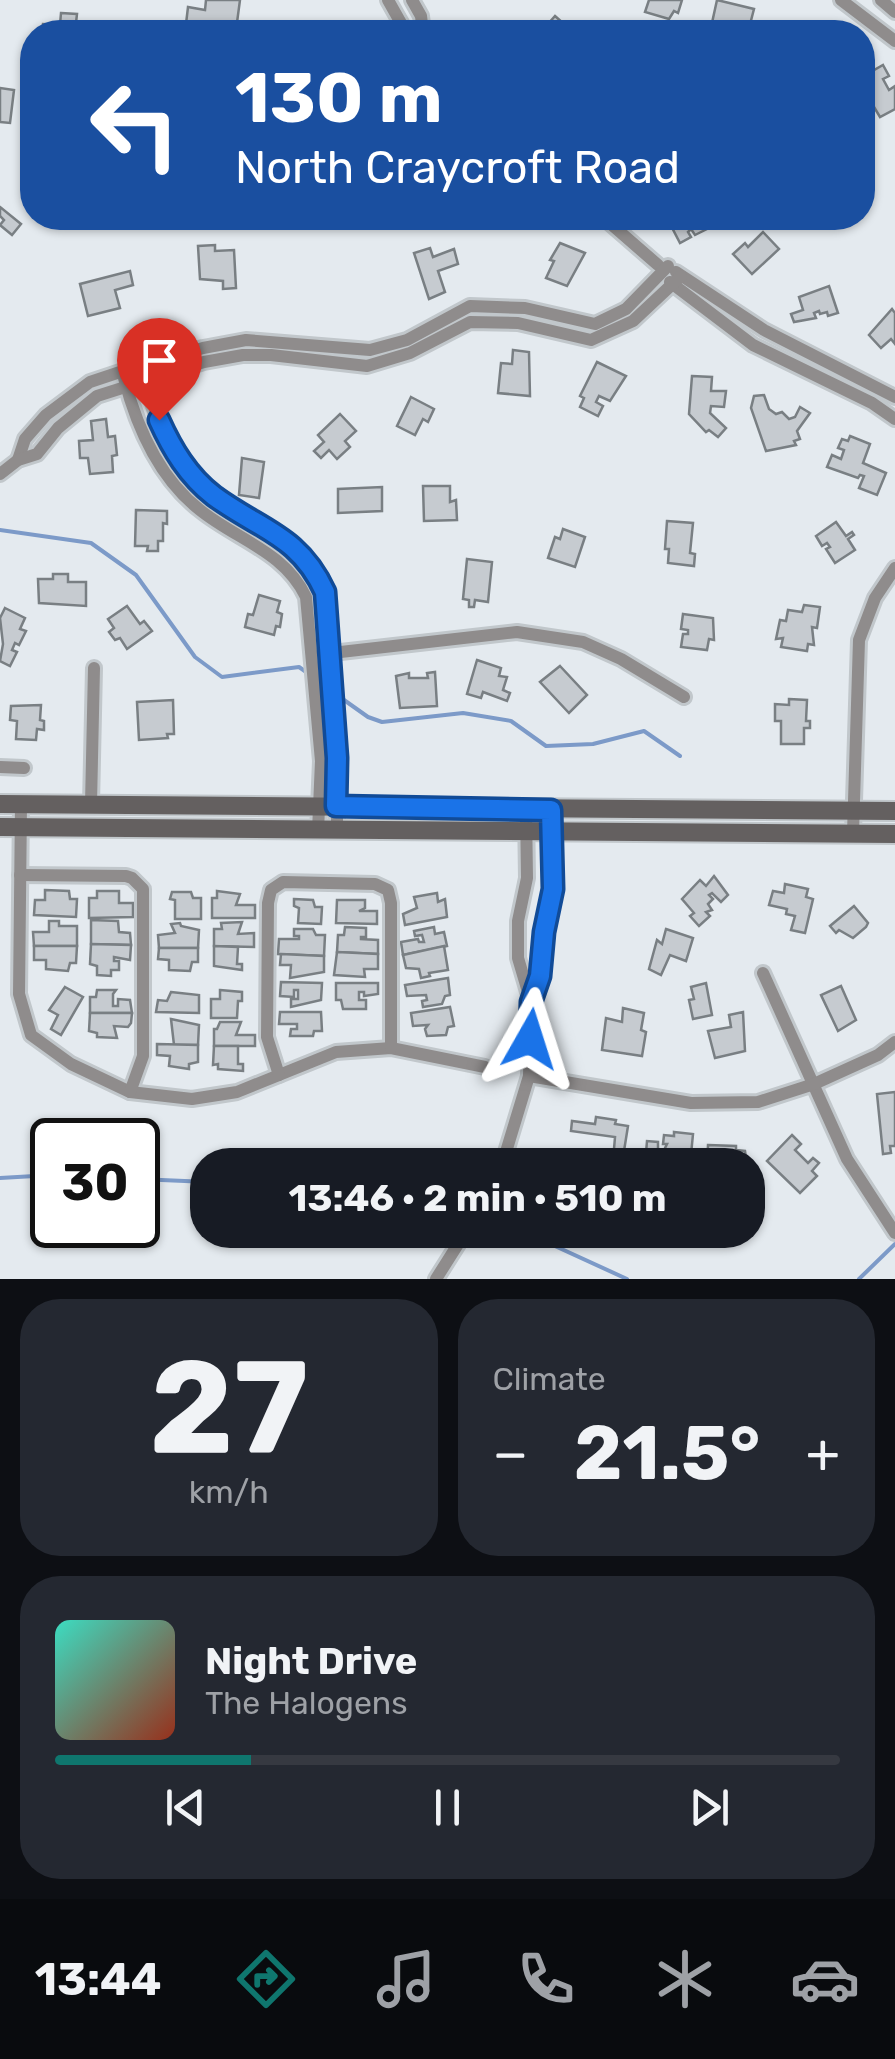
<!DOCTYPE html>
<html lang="en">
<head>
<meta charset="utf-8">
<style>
  :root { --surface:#171b24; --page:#242831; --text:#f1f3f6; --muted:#9ea1a6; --line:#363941; --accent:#0f766e }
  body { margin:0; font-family:Rubik,sans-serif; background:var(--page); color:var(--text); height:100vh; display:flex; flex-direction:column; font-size:38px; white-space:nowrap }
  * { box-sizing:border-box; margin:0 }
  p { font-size:32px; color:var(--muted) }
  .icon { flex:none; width:55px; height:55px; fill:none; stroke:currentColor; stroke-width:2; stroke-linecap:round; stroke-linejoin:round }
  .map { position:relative; height:1279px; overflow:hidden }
  .drawer { display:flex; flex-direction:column; gap:20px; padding:20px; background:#0d0f14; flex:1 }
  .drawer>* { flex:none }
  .guide { position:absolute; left:20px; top:20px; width:855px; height:210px; border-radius:40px; box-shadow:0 2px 8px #0004; background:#1a4fa0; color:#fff; overflow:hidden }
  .speed { position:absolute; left:30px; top:1118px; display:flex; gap:20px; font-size:50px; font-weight:700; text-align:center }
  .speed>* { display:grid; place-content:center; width:130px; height:130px; border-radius:50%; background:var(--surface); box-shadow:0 2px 8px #0004; line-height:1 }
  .speed .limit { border:5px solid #111; border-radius:15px; background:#fff; color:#111 }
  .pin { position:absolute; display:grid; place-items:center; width:85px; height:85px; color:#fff; margin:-102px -42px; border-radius:50% 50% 50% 0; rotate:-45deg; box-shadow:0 0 10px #0007 }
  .pin .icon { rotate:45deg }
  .me { position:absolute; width:110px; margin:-55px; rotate:6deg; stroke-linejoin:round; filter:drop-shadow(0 0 8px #0008) }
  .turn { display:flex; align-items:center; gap:35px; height:210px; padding:0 50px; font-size:45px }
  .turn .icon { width:130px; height:130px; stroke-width:2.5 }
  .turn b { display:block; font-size:70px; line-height:85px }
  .big { font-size:75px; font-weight:700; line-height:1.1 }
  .drawer .widget { flex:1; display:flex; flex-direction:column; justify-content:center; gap:15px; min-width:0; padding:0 35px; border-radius:40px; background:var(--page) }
  .drawer .dial { align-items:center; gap:0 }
  .dial b { font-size:130px; line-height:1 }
  .song { display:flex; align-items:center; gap:30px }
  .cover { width:120px; height:120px; border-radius:15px; background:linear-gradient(135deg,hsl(170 70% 55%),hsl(10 70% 35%)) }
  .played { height:10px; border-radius:5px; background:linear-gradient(90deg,var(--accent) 25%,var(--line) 25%) }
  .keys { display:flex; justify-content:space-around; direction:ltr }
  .heat { display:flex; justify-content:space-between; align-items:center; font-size:55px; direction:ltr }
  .drawer .tiles { flex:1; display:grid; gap:20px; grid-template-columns:1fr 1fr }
  .widget:last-child { grid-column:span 2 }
  .trip { position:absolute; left:190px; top:1148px; width:575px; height:100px; border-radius:40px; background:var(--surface); box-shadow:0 2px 8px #0004; font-weight:700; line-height:100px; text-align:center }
  .tabs { display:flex; height:160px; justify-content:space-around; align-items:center; background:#090b0e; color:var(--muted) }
  .tabs .icon { width:70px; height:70px }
  .tabs .current { color:var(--accent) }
  .tabs b { font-size:45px; color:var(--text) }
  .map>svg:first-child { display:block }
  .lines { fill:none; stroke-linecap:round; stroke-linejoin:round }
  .stream { stroke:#7c9ac8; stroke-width:4 }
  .building { fill:#c6cbd0; stroke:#797f83; stroke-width:2.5 }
  .street-casing { stroke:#c1c7cb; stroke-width:18 }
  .secondary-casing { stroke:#c1c7cb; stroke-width:22 }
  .street { stroke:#8f8c8c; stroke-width:12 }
  .secondary { stroke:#646060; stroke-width:18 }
  .route-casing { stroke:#114b97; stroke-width:25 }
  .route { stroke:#1a73e8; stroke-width:18 }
</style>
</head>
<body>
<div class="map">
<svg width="895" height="1279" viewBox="0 0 895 1279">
  <rect width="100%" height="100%" fill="#e4eaef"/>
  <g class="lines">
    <g class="stream">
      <path d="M 0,530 L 91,543 L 136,575 L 195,657 L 222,677 L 299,667 L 309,674"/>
      <path d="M 337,695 L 368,717 L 382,722 L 463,713 L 511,721 L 546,746 L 593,744 L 644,731 L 680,756"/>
      <path d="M 0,1178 L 52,1175"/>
      <path d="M 138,1179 L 208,1182"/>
      <path d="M 520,1230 L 627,1279"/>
      <path d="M 859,1279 L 895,1244"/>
    </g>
  </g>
  <g class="building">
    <path d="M 206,0 L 240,0 L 236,30 L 186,24 L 188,7 L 205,10 Z"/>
    <path d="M 649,0 L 682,0 L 678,13 L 674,11 L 669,19 L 645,12 Z"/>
    <path d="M 717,0 L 754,9 L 748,32 L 710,32 Z"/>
    <path d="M 61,13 L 77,14 L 75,32 L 42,32 L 43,24 L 60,25 Z"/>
    <path d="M 555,16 L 573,32 L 541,32 Z"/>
    <path d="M 883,65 L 889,76 L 883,79 L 889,90 L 895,86 L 895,109 L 880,117 L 862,87 L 862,77 Z"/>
    <path d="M 0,88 L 14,90 L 10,123 L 0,122 Z"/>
    <path d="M 0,207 L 21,224 L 12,235 L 0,225 L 4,220 L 0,216 Z"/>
    <path d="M 667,218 L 709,218 L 713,226 L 695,235 L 691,229 L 688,232 L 691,237 L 680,243 Z"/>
    <path d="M 763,232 L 779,249 L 752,274 L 733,254 L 745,243 L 748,247 Z"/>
    <path d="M 560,243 L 585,253 L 567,286 L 546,278 L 554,261 L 550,260 Z"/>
    <path d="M 215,245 L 215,251 L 234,250 L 236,288 L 223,289 L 223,281 L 200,279 L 198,246 Z"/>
    <path d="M 430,248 L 433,257 L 454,249 L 458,264 L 438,271 L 445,292 L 429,299 L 414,253 Z"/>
    <path d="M 130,271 L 133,285 L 115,290 L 120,308 L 88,316 L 80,284 Z"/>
    <path d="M 829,286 L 838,313 L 828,316 L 827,312 L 820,314 L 819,311 L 814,313 L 816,318 L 794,322 L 791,314 L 803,310 L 799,297 Z"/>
    <path d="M 892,309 L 895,313 L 895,344 L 891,339 L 881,348 L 869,335 Z"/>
    <path d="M 513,350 L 529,352 L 530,396 L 498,393 L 501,363 L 512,364 Z"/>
    <path d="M 597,362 L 626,376 L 610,401 L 599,396 L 596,402 L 603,406 L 598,416 L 580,407 L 584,398 L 580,396 Z"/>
    <path d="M 692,376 L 712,377 L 711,391 L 726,391 L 724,407 L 711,406 L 710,413 L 726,428 L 718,437 L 709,430 L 706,432 L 689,414 Z"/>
    <path d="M 764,395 L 769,409 L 776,414 L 782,412 L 789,419 L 795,417 L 800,407 L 810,413 L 797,431 L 800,439 L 794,441 L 796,445 L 766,451 L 751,408 L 754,396 Z"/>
    <path d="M 411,397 L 434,409 L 428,422 L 423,419 L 415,435 L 397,426 Z"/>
    <path d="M 340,414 L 356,431 L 345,441 L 350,447 L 337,459 L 329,450 L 321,458 L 314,451 L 324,442 L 318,435 Z"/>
    <path d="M 106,419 L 108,437 L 115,436 L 117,455 L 112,456 L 113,472 L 90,474 L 88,458 L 80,458 L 79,441 L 93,440 L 91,421 Z"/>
    <path d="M 850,436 L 870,444 L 863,463 L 886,473 L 877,495 L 859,488 L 864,476 L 860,475 L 858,478 L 827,467 L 832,455 L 841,459 L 844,450 L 838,448 L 842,439 L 848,441 Z"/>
    <path d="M 242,458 L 264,462 L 259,498 L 239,495 Z"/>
    <path d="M 423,486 L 450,486 L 450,502 L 456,500 L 457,520 L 424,521 Z"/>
    <path d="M 382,487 L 382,511 L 338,513 L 338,489 Z"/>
    <path d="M 136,510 L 167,511 L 167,524 L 163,523 L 163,541 L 158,541 L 158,551 L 147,551 L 148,546 L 135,546 Z"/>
    <path d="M 667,521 L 693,523 L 690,553 L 695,554 L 694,566 L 668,563 L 669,549 L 665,549 Z"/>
    <path d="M 836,522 L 846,536 L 852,532 L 854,535 L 848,539 L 855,550 L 835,563 L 826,549 L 830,547 L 827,543 L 822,546 L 816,536 Z"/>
    <path d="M 563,529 L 585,537 L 575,567 L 548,558 L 555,537 L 560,539 Z"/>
    <path d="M 467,559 L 492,562 L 488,602 L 475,600 L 474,607 L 469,607 L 469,600 L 463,599 Z"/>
    <path d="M 53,574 L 68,574 L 68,582 L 86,582 L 86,606 L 39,603 L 38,579 L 53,579 Z"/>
    <path d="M 259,595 L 280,601 L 277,612 L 282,614 L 280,627 L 276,626 L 274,635 L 245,627 L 248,614 L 253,615 Z"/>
    <path d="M 804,605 L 820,607 L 817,628 L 812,627 L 814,645 L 808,644 L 807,651 L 781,647 L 783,638 L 776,639 L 780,620 L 786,621 L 788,610 L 802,612 Z"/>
    <path d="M 127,606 L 140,624 L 144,621 L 152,631 L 127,649 L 120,638 L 115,640 L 109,632 L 114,628 L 108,619 Z"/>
    <path d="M 5,608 L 25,618 L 20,629 L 26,631 L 19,645 L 15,643 L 12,650 L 17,652 L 10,666 L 0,661 L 3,644 L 0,618 Z"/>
    <path d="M 683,614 L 713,618 L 714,640 L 709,639 L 707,650 L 681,647 L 683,634 L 688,634 L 688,630 L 681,629 Z"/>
    <path d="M 477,660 L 501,668 L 499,676 L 507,677 L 503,690 L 510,693 L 507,701 L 483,692 L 481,698 L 467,694 Z"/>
    <path d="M 560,666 L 587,695 L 569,713 L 540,682 Z"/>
    <path d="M 435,672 L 437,706 L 400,708 L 396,676 L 409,673 L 409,678 L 428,678 L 427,673 Z"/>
    <path d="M 789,699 L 807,700 L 806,721 L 810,721 L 810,728 L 804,728 L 804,744 L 781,744 L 781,721 L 775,721 L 775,704 L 789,705 Z"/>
    <path d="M 173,700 L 174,734 L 167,734 L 168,738 L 139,740 L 137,702 Z"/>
    <path d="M 41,705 L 40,720 L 44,721 L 44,730 L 37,729 L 36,740 L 16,739 L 17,721 L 10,720 L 11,706 Z"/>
    <path d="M 714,876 L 728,895 L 721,902 L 712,893 L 709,895 L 713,899 L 708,904 L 712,910 L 706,912 L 710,916 L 699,926 L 690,916 L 694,913 L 682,899 L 700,880 L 706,886 Z"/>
    <path d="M 785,884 L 808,889 L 806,897 L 813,899 L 805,933 L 791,930 L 795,916 L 786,914 L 787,909 L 769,905 L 773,891 L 784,893 Z"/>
    <path d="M 45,890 L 69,891 L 70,899 L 77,899 L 76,917 L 34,915 L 35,900 L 45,900 Z"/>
    <path d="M 97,891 L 119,891 L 119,903 L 133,903 L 133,917 L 89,918 L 89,898 L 97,898 Z"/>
    <path d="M 217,891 L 240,894 L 236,905 L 255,905 L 255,918 L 212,918 L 212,898 L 217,898 Z"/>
    <path d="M 172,892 L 191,892 L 193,898 L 201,898 L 201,919 L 175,919 L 175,900 L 170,899 Z"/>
    <path d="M 437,893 L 438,902 L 445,899 L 447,917 L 405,925 L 403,914 L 417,908 L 414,897 Z"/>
    <path d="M 294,899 L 313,900 L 315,907 L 322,907 L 321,924 L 298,923 L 299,908 L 294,906 Z"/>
    <path d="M 337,900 L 365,900 L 365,908 L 359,911 L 377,911 L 377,924 L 336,923 Z"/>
    <path d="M 854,906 L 868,923 L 866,927 L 853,938 L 839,930 L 836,933 L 830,926 Z"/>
    <path d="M 91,920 L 118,921 L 119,932 L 130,933 L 131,945 L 91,944 Z"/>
    <path d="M 49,921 L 59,921 L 59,926 L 77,926 L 77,946 L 34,946 L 33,932 L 49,932 Z"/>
    <path d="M 242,922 L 238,934 L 254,933 L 254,947 L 214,946 L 214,929 L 222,929 L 221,923 Z"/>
    <path d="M 180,923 L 181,926 L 199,930 L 198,948 L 159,948 L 158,935 L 175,933 L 171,924 Z"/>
    <path d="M 345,927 L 366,928 L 366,937 L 361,937 L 361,939 L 378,940 L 378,954 L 337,952 L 338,935 L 344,935 Z"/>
    <path d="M 434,927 L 435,934 L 444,932 L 447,946 L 403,955 L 401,942 L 418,939 L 419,942 L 424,942 L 422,935 L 415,936 L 414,931 Z"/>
    <path d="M 294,929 L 313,929 L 316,935 L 325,935 L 324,956 L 278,954 L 279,939 L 299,939 L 299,936 L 294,936 Z"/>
    <path d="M 666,929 L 693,938 L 686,961 L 670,955 L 661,975 L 649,969 L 657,940 L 662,944 Z"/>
    <path d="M 91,944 L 131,945 L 130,960 L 114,957 L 114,961 L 119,961 L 119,970 L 111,970 L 111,976 L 97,975 L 97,966 L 90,964 Z"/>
    <path d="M 34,946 L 77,946 L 76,963 L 70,963 L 68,971 L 46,969 L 46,960 L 34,960 Z"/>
    <path d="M 214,946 L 238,947 L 237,964 L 242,964 L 242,970 L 214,966 Z"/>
    <path d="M 444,946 L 448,970 L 429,973 L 430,976 L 421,978 L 419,969 L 406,968 L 403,955 Z"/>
    <path d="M 159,948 L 198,948 L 198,962 L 192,962 L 190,971 L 169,970 L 169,960 L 158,959 Z"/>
    <path d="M 337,952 L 378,954 L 378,969 L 364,969 L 365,977 L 334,975 Z"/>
    <path d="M 281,954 L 324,956 L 324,972 L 290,978 L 291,965 L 280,965 Z"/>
    <path d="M 448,978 L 450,995 L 445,996 L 442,1004 L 423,1007 L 422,1001 L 427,1000 L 426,995 L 407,996 L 405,985 Z"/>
    <path d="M 281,982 L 322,983 L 321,1000 L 291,1007 L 291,999 L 298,999 L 298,990 L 294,990 L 294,997 L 280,996 Z"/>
    <path d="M 336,983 L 378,983 L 378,994 L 364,996 L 364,992 L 359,992 L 359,1000 L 366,1000 L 366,1009 L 343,1009 L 341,1000 L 336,1000 Z"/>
    <path d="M 706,983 L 712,1015 L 693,1019 L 689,1000 L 694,999 L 691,987 Z"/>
    <path d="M 841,986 L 856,1020 L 838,1031 L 821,995 Z"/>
    <path d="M 65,987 L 83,997 L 61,1035 L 51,1029 L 58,1015 L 49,1010 Z"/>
    <path d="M 97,990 L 116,990 L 113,994 L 113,1006 L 118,1006 L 118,999 L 130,1000 L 132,1013 L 90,1013 L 90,997 L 96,997 Z"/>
    <path d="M 220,990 L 242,992 L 242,1001 L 238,1001 L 237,1018 L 211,1018 L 211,999 L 220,999 Z"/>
    <path d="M 171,992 L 199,995 L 199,1013 L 156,1012 L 158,1000 L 167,1001 Z"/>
    <path d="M 450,1007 L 454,1026 L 448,1027 L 446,1035 L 427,1036 L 425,1029 L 428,1025 L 413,1026 L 411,1013 Z"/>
    <path d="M 623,1008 L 644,1013 L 641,1030 L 646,1032 L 642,1056 L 602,1050 L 606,1018 L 622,1022 Z"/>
    <path d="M 280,1012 L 321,1012 L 322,1031 L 314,1031 L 313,1036 L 290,1036 L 291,1029 L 297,1029 L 297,1024 L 279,1024 Z"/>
    <path d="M 743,1012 L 745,1051 L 715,1058 L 708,1031 L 731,1027 L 729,1015 Z"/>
    <path d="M 90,1013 L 132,1013 L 131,1023 L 128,1027 L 114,1026 L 117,1038 L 97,1037 L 97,1033 L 89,1031 Z"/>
    <path d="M 171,1019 L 199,1025 L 198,1045 L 174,1045 Z"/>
    <path d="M 220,1022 L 241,1022 L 236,1035 L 255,1035 L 255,1046 L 214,1046 L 214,1029 L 217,1029 Z"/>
    <path d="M 157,1044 L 198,1045 L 198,1062 L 189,1064 L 189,1069 L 169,1066 L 170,1056 L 157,1055 Z"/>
    <path d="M 214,1046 L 238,1046 L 238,1064 L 243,1064 L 243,1071 L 218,1069 L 218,1064 L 213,1065 Z"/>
    <path d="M 895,1092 L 895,1146 L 890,1146 L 891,1153 L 883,1154 L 877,1094 Z"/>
    <path d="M 596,1117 L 616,1120 L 615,1124 L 628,1126 L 624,1151 L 614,1149 L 615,1137 L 571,1131 L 572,1121 L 595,1124 Z"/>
    <path d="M 674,1132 L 693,1134 L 690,1165 L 664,1165 L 666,1151 L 646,1153 L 647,1141 L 658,1142 L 658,1149 L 664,1150 L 667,1144 L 663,1144 L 664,1135 L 674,1136 Z"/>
    <path d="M 792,1135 L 801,1144 L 795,1150 L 808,1163 L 813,1158 L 819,1163 L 812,1171 L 817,1176 L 800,1193 L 767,1161 Z"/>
    <path d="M 708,1145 L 736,1146 L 736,1150 L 745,1151 L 747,1165 L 707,1165 Z"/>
  </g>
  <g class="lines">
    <defs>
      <g id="street">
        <path d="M 388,0 L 406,32"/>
        <path d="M 412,0 L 421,16 L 423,32"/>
        <path d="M 841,0 L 895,41"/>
        <path d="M 881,0 L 895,12"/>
        <path d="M 604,218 L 658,265"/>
        <path d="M 676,272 L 764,330 L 895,397"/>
        <path d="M 670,282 L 753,345 L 872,403 L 895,419"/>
        <path d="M 144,375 C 157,420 174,463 211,493 C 257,531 298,532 325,592 L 337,758 L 337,831"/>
        <path d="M 124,378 C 137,428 159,478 200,510 C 237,540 284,551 306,597 L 321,761 L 318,831"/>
        <path d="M 18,460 L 25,439 L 46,415 L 90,382 L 123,371 L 203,348 L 246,340 L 370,350 L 407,340 L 470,306 L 525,308 L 595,324 L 626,309 L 668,266"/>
        <path d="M 0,474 L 18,460 L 37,454 L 58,428 L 97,396 L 204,362 L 243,355 L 271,355 L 367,366 L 410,353 L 470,322 L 518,323 L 591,340 L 633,321 L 681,276"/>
        <path d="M 323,654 L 517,632 L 583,642 L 621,659 L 684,697"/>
        <path d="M 0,767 L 24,768"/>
        <path d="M 21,804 L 19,994 L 31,1035 L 71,1064 L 130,1092 L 192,1099 L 237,1092 L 336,1052 L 391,1048 L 485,1067"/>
        <path d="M 91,804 L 94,668"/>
        <path d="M 526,809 L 527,878 L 518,921 L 518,958 L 531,1002"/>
        <path d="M 853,833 L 859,640 L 875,598 L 895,568"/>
        <path d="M 20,875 L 126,876 L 132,878 L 143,889 L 143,1056 L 130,1092"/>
        <path d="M 763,973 L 847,1159 L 895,1233"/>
        <path d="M 279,1075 L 267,1037 L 268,903 L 271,890 L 283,882 L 375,884 L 388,890 L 391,903 L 391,1048"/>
        <path d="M 529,1076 L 691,1103 L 758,1102 L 814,1084 L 878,1055 L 895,1042"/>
        <path d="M 502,1165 L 529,1076 L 531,1002 L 541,976 L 544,932 L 553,889 L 551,810"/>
        <path d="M 436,1279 L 467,1230"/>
      </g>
      <g id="secondary">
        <path d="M 0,804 L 895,811"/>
        <path d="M 0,827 L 895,834"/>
      </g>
    </defs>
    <use href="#street" class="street-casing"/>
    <use href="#secondary" class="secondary-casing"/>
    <use href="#street" class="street"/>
    <use href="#secondary" class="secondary"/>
  </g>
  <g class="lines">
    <defs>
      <path id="route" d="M 159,420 C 172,449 188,476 214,496 C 260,530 299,535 325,592 L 337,758 L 336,806 L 551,810 L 553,889 L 544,932 L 540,976 L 531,1002 L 530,1039"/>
    </defs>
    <use href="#route" class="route-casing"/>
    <use href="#route" class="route"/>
  </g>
</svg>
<div class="speed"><div class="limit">30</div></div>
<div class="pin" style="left:159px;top:420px;background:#d93025"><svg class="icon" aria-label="arrive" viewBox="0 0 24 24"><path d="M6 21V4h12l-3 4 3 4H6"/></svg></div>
<svg class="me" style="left:530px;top:1039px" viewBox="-20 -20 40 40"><path d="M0-17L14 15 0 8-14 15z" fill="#1a73e8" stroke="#fff" stroke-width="4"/></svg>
<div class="trip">13:46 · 2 min · 510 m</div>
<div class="guide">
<div class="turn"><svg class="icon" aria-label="left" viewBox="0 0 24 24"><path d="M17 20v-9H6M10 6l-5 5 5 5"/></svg><div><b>130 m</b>North Craycroft Road</div></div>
</div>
</div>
<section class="drawer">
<div class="tiles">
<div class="widget dial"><b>27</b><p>km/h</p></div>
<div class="widget"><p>Climate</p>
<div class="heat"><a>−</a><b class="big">21.5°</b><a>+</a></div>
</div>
<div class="widget">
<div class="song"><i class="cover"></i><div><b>Night Drive</b><p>The Halogens</p></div></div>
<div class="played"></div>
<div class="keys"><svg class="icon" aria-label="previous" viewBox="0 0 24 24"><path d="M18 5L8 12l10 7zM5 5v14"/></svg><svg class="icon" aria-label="pause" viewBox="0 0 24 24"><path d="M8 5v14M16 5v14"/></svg><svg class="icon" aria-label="next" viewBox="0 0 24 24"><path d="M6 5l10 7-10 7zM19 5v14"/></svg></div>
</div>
</div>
</section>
<nav class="tabs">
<b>13:44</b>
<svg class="icon current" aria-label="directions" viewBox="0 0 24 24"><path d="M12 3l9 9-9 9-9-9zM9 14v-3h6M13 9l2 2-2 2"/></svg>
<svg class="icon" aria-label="music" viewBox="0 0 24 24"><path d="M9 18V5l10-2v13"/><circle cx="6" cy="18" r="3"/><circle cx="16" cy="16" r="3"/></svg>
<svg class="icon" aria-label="phone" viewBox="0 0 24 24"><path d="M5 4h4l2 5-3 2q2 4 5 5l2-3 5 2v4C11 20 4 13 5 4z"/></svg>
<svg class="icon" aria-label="climate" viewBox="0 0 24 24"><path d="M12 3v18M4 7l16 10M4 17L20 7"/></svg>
<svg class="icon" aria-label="car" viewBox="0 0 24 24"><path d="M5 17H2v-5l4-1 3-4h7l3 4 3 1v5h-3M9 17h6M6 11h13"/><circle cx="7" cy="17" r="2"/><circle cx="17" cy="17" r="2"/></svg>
</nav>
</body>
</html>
